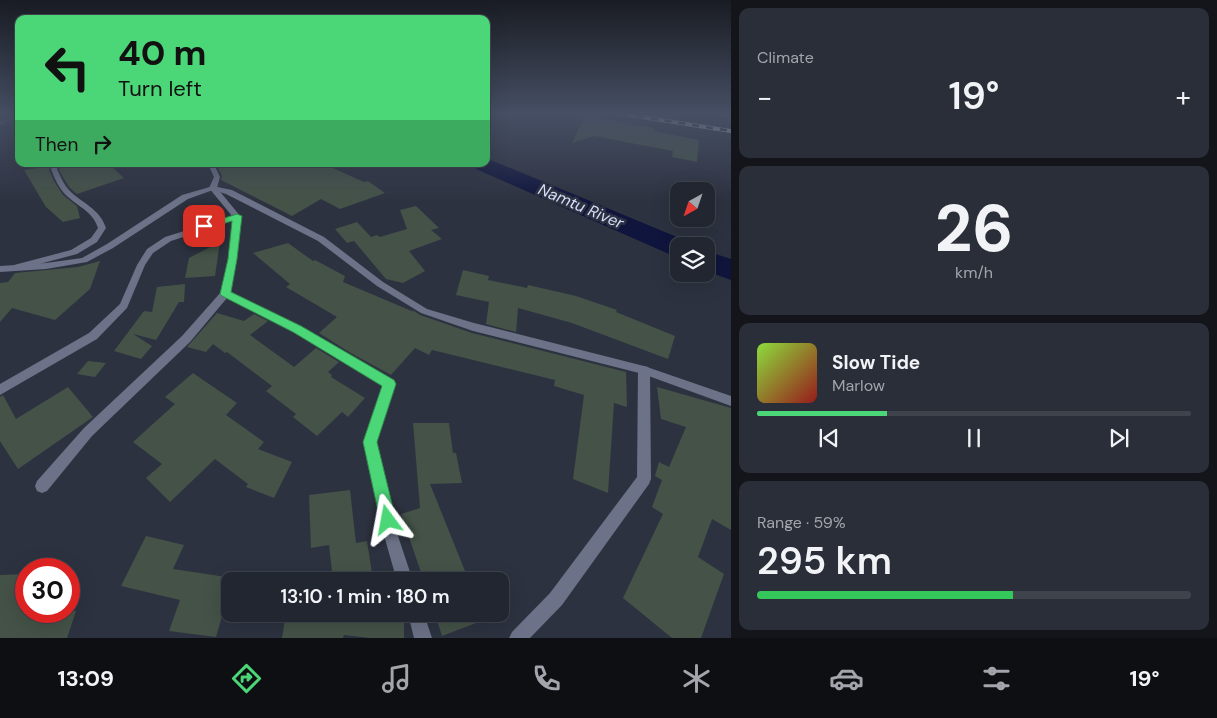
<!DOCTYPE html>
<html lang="en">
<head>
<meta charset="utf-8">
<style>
  :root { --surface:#222630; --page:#2a2e38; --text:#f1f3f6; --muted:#a2a5ab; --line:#3f434c; --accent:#4bd677 }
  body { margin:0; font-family:"DM Sans",sans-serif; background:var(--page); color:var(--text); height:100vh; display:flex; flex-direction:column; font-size:19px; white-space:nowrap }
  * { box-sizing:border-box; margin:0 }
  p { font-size:16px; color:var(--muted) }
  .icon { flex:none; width:28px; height:28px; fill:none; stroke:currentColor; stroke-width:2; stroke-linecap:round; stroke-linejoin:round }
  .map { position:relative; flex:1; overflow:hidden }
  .panel { display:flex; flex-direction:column; gap:8px; padding:8px; background:#13151a; width:486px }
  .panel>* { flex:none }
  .guide { position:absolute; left:15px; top:15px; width:475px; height:152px; border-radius:10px; box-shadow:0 5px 20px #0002,0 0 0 1px var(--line); background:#4bd677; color:#111; overflow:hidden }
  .needle { width:32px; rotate:220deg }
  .fabs { position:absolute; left:670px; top:182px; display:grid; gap:10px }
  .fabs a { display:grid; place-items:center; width:45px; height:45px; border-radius:10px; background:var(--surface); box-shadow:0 5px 20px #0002,0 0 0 1px var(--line); font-size:25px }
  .speed { position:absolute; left:15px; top:558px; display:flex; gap:10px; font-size:25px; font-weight:700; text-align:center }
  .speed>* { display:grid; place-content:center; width:65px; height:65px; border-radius:50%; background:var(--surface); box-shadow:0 5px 20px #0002,0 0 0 1px var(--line); line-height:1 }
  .speed .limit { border:8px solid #d22; background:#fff; color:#111 }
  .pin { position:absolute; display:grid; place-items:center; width:42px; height:42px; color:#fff; margin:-21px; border-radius:10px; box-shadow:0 2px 8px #0006 }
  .me { position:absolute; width:55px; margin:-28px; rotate:347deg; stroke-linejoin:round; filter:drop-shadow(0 0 4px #0008) }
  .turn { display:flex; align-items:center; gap:18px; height:105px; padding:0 20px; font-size:22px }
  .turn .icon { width:65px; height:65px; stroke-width:2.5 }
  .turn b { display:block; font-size:35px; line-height:42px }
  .then { display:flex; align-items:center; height:48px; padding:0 20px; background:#0003; gap:10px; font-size:19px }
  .big { font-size:38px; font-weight:600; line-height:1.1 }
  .panel .card { flex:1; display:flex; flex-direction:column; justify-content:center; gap:8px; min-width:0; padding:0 18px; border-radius:10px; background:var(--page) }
  .panel .dial { align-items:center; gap:0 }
  .dial b { font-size:65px; line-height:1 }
  .song { display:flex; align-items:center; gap:15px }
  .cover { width:60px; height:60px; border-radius:8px; background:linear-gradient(135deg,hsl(90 70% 55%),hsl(0 70% 35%)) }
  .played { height:5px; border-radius:2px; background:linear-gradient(90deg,var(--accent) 30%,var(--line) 30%) }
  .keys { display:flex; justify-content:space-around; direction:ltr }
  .heat { display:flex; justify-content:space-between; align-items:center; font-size:28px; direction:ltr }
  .charge { height:8px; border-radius:4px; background:linear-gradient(90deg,#34c759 59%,var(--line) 0) }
  .trip { position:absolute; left:221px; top:572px; width:288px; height:50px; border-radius:10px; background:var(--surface); box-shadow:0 5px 20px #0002,0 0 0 1px var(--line); font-weight:600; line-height:50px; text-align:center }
  .tab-bar { display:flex; height:80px; justify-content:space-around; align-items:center; background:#0e0f13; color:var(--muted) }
  .tab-bar .icon { width:35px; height:35px }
  .tab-bar .selected { color:var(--accent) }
  .tab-bar b { font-size:22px; color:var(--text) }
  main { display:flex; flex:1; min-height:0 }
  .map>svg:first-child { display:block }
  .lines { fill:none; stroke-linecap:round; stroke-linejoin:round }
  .stream { stroke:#505674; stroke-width:3 }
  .river { fill:#0f153c; fill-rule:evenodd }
  .building { fill:#445247 }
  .minor { fill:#6c7287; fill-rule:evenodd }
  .tertiary { fill:#6c7287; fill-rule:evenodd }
  .rail-casing { stroke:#c5c8d3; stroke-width:4 }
  .rail { stroke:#2d3240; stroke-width:2.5; stroke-dasharray:7; stroke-linecap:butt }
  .route { fill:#4bd677; stroke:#318b4d }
  .labels { text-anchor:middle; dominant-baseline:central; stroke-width:5; stroke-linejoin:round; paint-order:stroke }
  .far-water-label { font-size:16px; font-style:italic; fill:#d5defc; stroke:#2d3240 }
</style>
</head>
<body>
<main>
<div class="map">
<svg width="731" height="638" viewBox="0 0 731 638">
  <rect width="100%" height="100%" fill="#2d3240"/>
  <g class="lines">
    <path class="stream" d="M 0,124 L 19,114"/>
    <g class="river">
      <path d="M 486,158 L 689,242 L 692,246 L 679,246 L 679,257 L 669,254 L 476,169 L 473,164 L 486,164 Z"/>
      <path d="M 706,251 L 731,259 L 731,280 L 706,271 Z"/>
    </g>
  </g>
  <g class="building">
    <path d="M 585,116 L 655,128 L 654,131 L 699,140 L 697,162 L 672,157 L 673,151 L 594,136 L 572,143 Z"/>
    <path d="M 40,164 L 53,164 L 49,170 L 54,181 L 63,195 L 77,206 L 80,218 L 63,222 L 46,207 L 24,170 L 38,168 Z"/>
    <path d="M 63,164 L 109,164 L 124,178 L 77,194 L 69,187 L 60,172 L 59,169 Z"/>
    <path d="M 216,164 L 324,164 L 364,182 L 368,181 L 385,193 L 340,209 L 321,199 L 292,216 L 221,180 L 222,176 Z"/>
    <path d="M 416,206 L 439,228 L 431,230 L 442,239 L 409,251 L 425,271 L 403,283 L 386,279 L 354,241 L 347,243 L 335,229 L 357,222 L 371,237 L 377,235 L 380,237 L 407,229 L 400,210 Z"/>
    <path d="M 220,242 L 215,276 L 185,278 L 189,258 Z"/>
    <path d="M 288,243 L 313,261 L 315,260 L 345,276 L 343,282 L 414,312 L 411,309 L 420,315 L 472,333 L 626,372 L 627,407 L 614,403 L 608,493 L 573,479 L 584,395 L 554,386 L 555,380 L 432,350 L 429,355 L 415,348 L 391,375 L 349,352 L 319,333 L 337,317 L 286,287 L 290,284 L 253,253 Z"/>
    <path d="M 100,261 L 90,289 L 55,320 L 12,308 L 0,322 L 0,283 L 8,282 L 15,273 L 78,267 Z"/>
    <path d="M 463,270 L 489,276 L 488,280 L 527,288 L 528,285 L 576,296 L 617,310 L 616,312 L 675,336 L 668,359 L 572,323 L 518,308 L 516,332 L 486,324 L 489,302 L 456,295 Z"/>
    <path d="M 185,284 L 184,302 L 179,302 L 156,340 L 133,334 L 152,346 L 141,359 L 114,351 L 144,311 L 152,312 L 157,287 Z"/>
    <path d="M 217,313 L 244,321 L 254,314 L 268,321 L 250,335 L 294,367 L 316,348 L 339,362 L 328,372 L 332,375 L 331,377 L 365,398 L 348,417 L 342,412 L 317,436 L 293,417 L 296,414 L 266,391 L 272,386 L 227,352 L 225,353 L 213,344 L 206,352 L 187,347 Z"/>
    <path d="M 88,361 L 106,363 L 95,377 L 77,374 Z"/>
    <path d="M 193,373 L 237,403 L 226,415 L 264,442 L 258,449 L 292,462 L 274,498 L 246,487 L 248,484 L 215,459 L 170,502 L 146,478 L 162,464 L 133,442 L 175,404 L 165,397 Z"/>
    <path d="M 68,387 L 93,417 L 18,469 L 0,441 L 0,397 L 3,395 L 16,419 Z"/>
    <path d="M 657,387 L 731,408 L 731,530 L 712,519 L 698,557 L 724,574 L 701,638 L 672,638 L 623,598 L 663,514 L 652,507 L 662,480 L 655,476 L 659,462 L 669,467 L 686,427 L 661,419 Z"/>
    <path d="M 413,423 L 449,423 L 453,453 L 456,453 L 462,483 L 430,484 L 469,581 L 424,581 L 401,514 L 420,508 Z"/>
    <path d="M 350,490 L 356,543 L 367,541 L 372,573 L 333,580 L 329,545 L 311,548 L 309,495 Z"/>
    <path d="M 146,536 L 184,545 L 173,569 L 233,578 L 232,581 L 230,581 L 230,589 L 216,637 L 169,631 L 180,600 L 121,586 Z"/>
    <path d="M 26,574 L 26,611 L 76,611 L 67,638 L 0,638 L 0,575 Z"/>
    <path d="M 286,614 L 404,614 L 404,638 L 370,638 L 344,635 L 343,638 L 282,638 Z"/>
    <path d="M 435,614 L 496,614 L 497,615 L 442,636 Z"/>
  </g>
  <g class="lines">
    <g class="minor">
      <path d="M 55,164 L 61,164 L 57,169 C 61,178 65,187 72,193 C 86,205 100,210 106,228 L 97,242 L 77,254 L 17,270 L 14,269 L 13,267 L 14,265 L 71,250 L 91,238 L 98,228 C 93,212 79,207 68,197 C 59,189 55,179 51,169 Z"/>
      <path d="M 208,164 L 214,164 L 220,177 L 217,188 L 241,217 L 237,259 L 231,292 L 301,326 L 393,381 L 395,384 L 376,443 L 399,539 L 413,581 L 397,581 L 385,539 L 364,443 L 383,386 L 293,332 L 227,298 L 190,342 L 92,436 L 47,491 L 42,493 L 37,491 L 35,486 L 37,481 L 84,428 L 182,336 L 221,292 L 229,259 L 233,221 L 171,241 L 153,253 L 145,265 L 127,308 L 97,339 L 0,395 L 0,384 L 89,333 L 120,304 L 137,265 L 147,249 L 165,237 L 232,216 L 209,188 L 214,177 Z"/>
      <path d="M 644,366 L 648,367 L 650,370 L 651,479 L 649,484 L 562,605 L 530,638 L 509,638 L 512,632 L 550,593 L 637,477 L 638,370 L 640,367 Z"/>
      <path d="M 408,614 L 424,614 L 432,638 L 414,638 Z"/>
    </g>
    <g class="tertiary">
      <path d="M 718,114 L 731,114 L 731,117 Z"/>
      <path d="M 213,186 L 232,190 L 324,237 L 383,282 L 427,309 L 474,323 L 644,366 L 731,396 L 731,406 L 643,374 L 473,331 L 421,313 L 377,286 L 318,241 L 226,194 L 213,190 L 188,199 L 113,248 L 87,262 L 46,269 L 0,272 L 0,266 L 46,263 L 82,258 L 107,244 L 182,195 Z"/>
    </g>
    <defs>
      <path id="rail" d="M 623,114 L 731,131"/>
    </defs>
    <use href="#rail" class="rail-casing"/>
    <use href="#rail" class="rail"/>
  </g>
  <linearGradient id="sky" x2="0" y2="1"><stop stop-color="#191c23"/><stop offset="0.56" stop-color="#464f64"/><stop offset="1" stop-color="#464f64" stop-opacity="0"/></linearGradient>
  <rect width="731" height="203" fill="url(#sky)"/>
  <path class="route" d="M 237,214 L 242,216 L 237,259 L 231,292 L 301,326 L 394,380 L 396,384 L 377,442 L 396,520 L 394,525 L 388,528 L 382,525 L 380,520 L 363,442 L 382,386 L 293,332 L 222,296 L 220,294 L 228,259 L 232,221 L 204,229 L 199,226 Z"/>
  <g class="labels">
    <g class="far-water-label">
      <text transform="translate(581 206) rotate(23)">Namtu River</text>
    </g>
  </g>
</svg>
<div class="fabs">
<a><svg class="needle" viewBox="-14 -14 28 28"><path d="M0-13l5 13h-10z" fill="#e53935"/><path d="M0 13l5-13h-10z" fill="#a2a5ab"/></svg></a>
<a><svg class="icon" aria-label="layers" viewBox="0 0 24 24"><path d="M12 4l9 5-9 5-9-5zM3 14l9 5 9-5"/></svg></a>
</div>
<div class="speed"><div class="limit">30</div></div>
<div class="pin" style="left:204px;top:226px;background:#d93025"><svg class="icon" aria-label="arrive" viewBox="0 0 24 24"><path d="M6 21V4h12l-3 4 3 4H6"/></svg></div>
<svg class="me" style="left:388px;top:520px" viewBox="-20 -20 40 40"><path d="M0-17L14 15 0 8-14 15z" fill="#4bd677" stroke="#fff" stroke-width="4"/></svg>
<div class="trip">13:10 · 1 min · 180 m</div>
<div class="guide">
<div class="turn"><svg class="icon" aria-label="left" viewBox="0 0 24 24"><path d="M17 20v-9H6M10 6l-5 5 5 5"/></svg><div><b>40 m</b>Turn left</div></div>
<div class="then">Then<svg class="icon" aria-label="right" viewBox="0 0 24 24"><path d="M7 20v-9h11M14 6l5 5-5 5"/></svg></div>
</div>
</div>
<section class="panel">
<div class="card"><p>Climate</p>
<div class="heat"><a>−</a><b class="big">19°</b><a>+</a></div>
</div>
<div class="card dial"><b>26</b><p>km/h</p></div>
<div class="card">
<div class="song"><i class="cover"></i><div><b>Slow Tide</b><p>Marlow</p></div></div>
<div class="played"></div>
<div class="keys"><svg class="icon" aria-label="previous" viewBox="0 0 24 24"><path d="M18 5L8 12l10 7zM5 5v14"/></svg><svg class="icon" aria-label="pause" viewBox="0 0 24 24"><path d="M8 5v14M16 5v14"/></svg><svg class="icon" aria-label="next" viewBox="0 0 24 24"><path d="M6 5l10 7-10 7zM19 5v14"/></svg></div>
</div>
<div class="card"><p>Range · 59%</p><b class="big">295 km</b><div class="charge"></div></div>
</section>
</main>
<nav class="tab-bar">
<b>13:09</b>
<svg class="icon selected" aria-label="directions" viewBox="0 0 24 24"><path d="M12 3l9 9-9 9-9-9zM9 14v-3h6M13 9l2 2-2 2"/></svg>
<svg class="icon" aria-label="music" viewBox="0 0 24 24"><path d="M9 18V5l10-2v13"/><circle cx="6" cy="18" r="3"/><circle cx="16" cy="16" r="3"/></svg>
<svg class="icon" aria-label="phone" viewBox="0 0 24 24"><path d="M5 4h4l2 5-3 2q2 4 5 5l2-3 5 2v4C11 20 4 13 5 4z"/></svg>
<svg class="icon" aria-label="climate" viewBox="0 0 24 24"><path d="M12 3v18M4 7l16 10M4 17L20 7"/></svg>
<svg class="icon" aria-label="car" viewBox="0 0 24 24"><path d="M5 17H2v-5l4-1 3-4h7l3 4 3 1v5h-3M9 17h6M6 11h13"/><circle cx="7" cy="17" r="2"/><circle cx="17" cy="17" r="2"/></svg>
<svg class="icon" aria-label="filters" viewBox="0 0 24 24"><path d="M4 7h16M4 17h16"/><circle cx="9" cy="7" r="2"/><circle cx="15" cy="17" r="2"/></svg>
<b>19°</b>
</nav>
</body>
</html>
